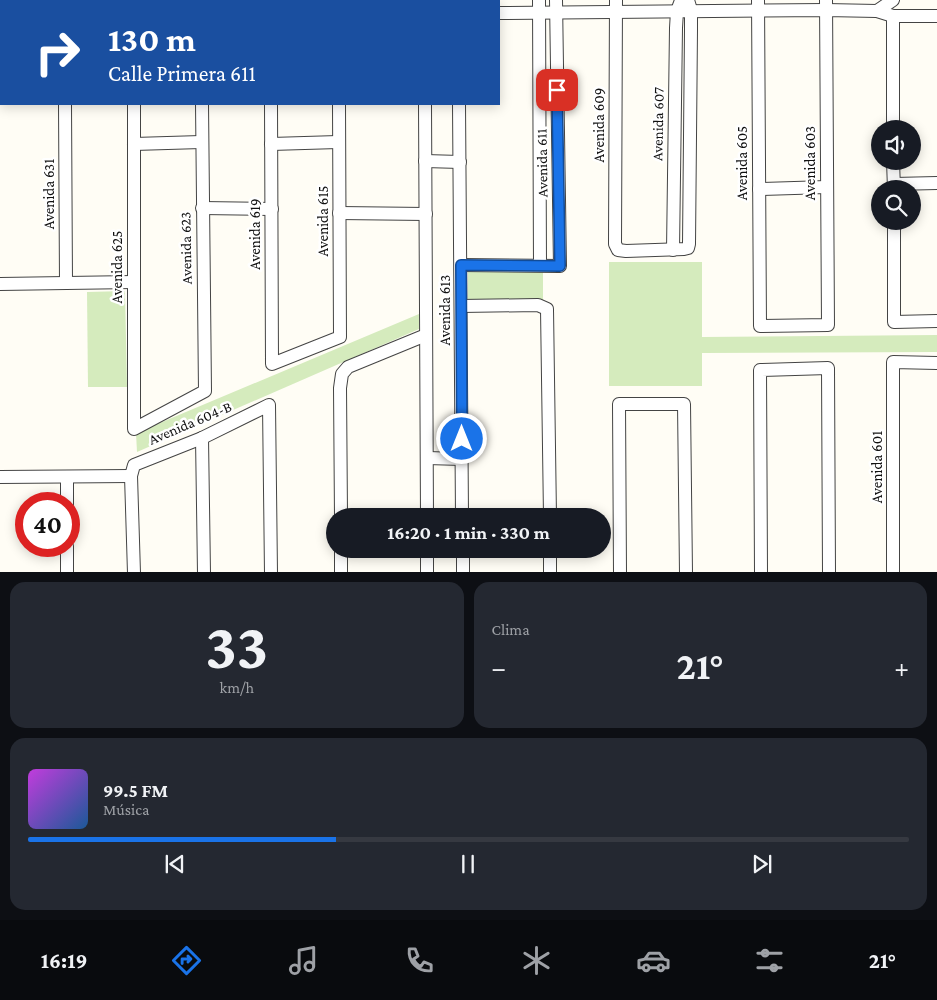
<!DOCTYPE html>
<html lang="es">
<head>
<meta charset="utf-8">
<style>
  :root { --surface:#171b24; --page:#242831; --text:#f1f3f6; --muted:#9ea1a6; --line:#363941; --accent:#1a73e8 }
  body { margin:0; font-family:"Crimson Pro",serif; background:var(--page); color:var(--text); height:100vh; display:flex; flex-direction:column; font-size:19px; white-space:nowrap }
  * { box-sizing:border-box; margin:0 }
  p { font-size:16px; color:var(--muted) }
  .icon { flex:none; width:28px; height:28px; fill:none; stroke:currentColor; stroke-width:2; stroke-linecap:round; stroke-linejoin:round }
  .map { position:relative; height:572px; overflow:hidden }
  .drawer { display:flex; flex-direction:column; gap:10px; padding:10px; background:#0d0f14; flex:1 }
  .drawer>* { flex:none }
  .top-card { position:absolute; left:0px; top:0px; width:500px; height:105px; box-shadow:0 2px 12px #0003; background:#1a4fa0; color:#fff; overflow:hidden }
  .controls { position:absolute; left:871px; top:120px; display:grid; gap:10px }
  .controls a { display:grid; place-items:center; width:50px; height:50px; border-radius:50%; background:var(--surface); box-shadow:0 2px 12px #0003; font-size:25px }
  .speed { position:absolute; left:15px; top:492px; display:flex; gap:10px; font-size:25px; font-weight:700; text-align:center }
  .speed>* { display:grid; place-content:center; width:65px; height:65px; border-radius:50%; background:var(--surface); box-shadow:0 2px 12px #0003; line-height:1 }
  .speed .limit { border:8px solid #d22; background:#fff; color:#111 }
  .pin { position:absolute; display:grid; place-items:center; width:42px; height:42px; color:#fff; margin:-21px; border-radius:10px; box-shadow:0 2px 8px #0006 }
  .me { position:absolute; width:55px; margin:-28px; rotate:0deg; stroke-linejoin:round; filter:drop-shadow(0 0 4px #0008) }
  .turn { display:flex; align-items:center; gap:18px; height:105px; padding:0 25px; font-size:22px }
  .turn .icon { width:65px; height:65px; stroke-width:2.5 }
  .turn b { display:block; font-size:35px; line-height:42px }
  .big { font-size:38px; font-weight:700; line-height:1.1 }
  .drawer .card { flex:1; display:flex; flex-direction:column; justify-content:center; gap:8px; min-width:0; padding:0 18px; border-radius:15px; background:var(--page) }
  .drawer .dial { align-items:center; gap:0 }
  .dial b { font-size:65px; line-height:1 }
  .song { display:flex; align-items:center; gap:15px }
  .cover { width:60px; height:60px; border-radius:8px; background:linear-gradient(135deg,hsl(290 70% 55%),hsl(210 70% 35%)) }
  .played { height:5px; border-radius:2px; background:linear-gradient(90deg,var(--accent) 35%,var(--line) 35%) }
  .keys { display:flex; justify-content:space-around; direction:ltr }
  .heat { display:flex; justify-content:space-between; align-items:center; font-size:28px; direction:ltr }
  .drawer .tiles { flex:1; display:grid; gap:10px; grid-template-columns:1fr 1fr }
  .card:last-child { grid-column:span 2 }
  .trip { position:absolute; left:326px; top:508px; width:285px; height:50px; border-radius:25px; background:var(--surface); box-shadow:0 2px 12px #0003; font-weight:700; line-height:50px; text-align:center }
  .tabs { display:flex; height:80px; justify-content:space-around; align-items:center; background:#090b0e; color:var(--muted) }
  .tabs .icon { width:35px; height:35px }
  .tabs .active { color:var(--accent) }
  .tabs b { font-size:22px; color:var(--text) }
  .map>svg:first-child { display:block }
  .green { fill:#d5ebbd }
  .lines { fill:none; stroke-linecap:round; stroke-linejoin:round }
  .minor-casing { stroke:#444; stroke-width:14 }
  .minor { stroke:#fff; stroke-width:12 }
  .route-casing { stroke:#114b97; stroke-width:12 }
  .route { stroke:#1a73e8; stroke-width:9 }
  .labels { text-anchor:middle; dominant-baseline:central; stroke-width:5; stroke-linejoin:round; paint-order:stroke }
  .street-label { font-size:15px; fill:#111; stroke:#fff }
</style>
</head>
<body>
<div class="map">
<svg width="937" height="573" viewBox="0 0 937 573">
  <rect width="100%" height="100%" fill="#fffdf5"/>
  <g class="green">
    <path d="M 609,262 L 702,262 L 702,337 L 937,335 L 937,352 L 702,353 L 702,386 L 609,386 Z"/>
    <rect x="468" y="269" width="75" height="31"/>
    <path d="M 125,291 L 127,387 L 88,387 L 87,292 Z"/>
    <path d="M 419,314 L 419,329 L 137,452 L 136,433 Z"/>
  </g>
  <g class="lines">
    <defs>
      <g id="minor">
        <path d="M 20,0 L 20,1"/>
        <path d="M 68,0 L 68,1"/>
        <path d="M 151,0 L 151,1"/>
        <path d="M 200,0 L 200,1"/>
        <path d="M 245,0 L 245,1"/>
        <path d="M 399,0 L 402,1"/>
        <path d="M 424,0 L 424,1"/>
        <path d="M 458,0 L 458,1"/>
        <path d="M 539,0 L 540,265"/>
        <path d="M 616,0 L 615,244 L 618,250 L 626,251 L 684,249 L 688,248 L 689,244 L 691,29 L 691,10 L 688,0"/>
        <path d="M 758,0 L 760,326 L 828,325 L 826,0"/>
        <path d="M 107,1 L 107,0"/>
        <path d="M 263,1 L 272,0"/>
        <path d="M 877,11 L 893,0"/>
        <path d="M 499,13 L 826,10 L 877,11 L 893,16 L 937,16"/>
        <path d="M 893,16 L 893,129"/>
        <path d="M 0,40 L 1,39"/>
        <path d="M 0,66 L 1,66"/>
        <path d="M 65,104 L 66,283"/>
        <path d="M 134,104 L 134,429 L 205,391 L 202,104"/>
        <path d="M 271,104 L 272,364 L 340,337 L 339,104"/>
        <path d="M 425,104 L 427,516"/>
        <path d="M 459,104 L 462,516"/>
        <path d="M 134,144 L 201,142"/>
        <path d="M 271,144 L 338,142"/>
        <path d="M 425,161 L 460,162"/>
        <path d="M 893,161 L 894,189"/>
        <path d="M 894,184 L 937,183"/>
        <path d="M 759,189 L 827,187"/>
        <path d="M 202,208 L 272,209"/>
        <path d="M 339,213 L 426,214"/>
        <path d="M 894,221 L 894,322 L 937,321"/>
        <path d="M 673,250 L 676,28 L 677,11 L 680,3"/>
        <path d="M 461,265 L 560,266 L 556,0"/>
        <path d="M 0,284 L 133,282"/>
        <path d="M 461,306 L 538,305 L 547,309 L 550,516"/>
        <path d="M 202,438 L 204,573"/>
        <path d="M 427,458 L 462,459"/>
        <path d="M 0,477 L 131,476"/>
        <path d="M 67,504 L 67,477"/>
        <path d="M 341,516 L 340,388 L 342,374 L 348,367 L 426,335"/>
        <path d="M 341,549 L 341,573"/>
        <path d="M 427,549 L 427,573"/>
        <path d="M 463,549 L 463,573"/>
        <path d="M 550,549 L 550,573"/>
        <path d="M 67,573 L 67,546"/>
        <path d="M 134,573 L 131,476 L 134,465 L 202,438 L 269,405 L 271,573"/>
        <path d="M 620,573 L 619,404 L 684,404 L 686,573"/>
        <path d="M 761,573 L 760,370 L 828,368 L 829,573"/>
        <path d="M 893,573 L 893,362 L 937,363"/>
      </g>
    </defs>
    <use href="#minor" class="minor-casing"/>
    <use href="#minor" class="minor"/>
  </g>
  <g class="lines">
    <defs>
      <path id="route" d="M 462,439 L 461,265 L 560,266 L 557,90"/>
    </defs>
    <use href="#route" class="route-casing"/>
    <use href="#route" class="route"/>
  </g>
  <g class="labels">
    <g class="street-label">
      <text transform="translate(658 124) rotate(-89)">Avenida 607</text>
      <text transform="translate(599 125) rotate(-90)">Avenida 609</text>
      <text transform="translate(542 163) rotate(-91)">Avenida 611</text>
      <text transform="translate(742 163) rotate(-90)">Avenida 605</text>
      <text transform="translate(810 163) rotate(-90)">Avenida 603</text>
      <text transform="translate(49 194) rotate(-90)">Avenida 631</text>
      <text transform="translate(323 221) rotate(-90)">Avenida 615</text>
      <text transform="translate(255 234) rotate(-90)">Avenida 619</text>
      <text transform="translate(186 248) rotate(-91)">Avenida 623</text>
      <text transform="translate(117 267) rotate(-90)">Avenida 625</text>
      <text transform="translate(445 310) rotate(-90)">Avenida 613</text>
      <text transform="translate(190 423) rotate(-23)">Avenida 604-B</text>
      <text transform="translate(877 467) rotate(-90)">Avenida 601</text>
    </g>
  </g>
</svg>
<div class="controls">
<a><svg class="icon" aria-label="sound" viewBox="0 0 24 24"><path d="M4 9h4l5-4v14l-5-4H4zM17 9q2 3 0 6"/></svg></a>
<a><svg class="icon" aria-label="search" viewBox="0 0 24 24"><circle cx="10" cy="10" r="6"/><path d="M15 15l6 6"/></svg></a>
</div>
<div class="speed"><div class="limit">40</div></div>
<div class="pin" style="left:557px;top:90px;background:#d93025"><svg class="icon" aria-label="arrive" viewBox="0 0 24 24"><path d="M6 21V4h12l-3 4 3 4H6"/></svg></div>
<svg class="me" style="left:462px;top:439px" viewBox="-20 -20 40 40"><circle r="17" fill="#1a73e8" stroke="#fff" stroke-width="3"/><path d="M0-11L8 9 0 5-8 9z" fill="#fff"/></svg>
<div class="trip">16:20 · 1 min · 330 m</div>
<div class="top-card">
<div class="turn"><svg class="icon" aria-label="right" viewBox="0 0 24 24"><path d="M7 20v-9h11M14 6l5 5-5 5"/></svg><div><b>130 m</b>Calle Primera 611</div></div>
</div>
</div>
<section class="drawer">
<div class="tiles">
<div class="card dial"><b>33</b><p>km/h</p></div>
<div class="card"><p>Clima</p>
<div class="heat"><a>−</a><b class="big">21°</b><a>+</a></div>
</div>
<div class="card">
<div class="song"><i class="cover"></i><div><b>99.5 FM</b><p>Música</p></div></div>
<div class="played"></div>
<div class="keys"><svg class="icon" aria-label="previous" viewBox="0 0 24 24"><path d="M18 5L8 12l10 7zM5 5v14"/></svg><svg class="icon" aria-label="pause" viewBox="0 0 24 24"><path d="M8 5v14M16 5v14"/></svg><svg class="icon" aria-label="next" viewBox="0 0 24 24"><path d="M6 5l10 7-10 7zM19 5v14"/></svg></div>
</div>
</div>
</section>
<nav class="tabs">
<b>16:19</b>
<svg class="icon active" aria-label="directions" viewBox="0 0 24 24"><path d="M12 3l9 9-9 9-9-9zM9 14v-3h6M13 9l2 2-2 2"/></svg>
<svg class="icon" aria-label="music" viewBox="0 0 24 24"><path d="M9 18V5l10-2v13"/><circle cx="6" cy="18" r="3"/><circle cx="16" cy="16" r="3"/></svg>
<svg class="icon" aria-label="phone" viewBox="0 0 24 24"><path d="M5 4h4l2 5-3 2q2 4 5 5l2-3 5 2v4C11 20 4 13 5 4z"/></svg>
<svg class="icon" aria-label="climate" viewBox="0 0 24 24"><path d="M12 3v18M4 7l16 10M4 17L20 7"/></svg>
<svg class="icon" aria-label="car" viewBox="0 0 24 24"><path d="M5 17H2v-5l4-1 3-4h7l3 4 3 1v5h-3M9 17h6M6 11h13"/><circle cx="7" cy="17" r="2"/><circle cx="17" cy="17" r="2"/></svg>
<svg class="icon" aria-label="filters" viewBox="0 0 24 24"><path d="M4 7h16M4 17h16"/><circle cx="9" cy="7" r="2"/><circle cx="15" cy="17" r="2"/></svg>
<b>21°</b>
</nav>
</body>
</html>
